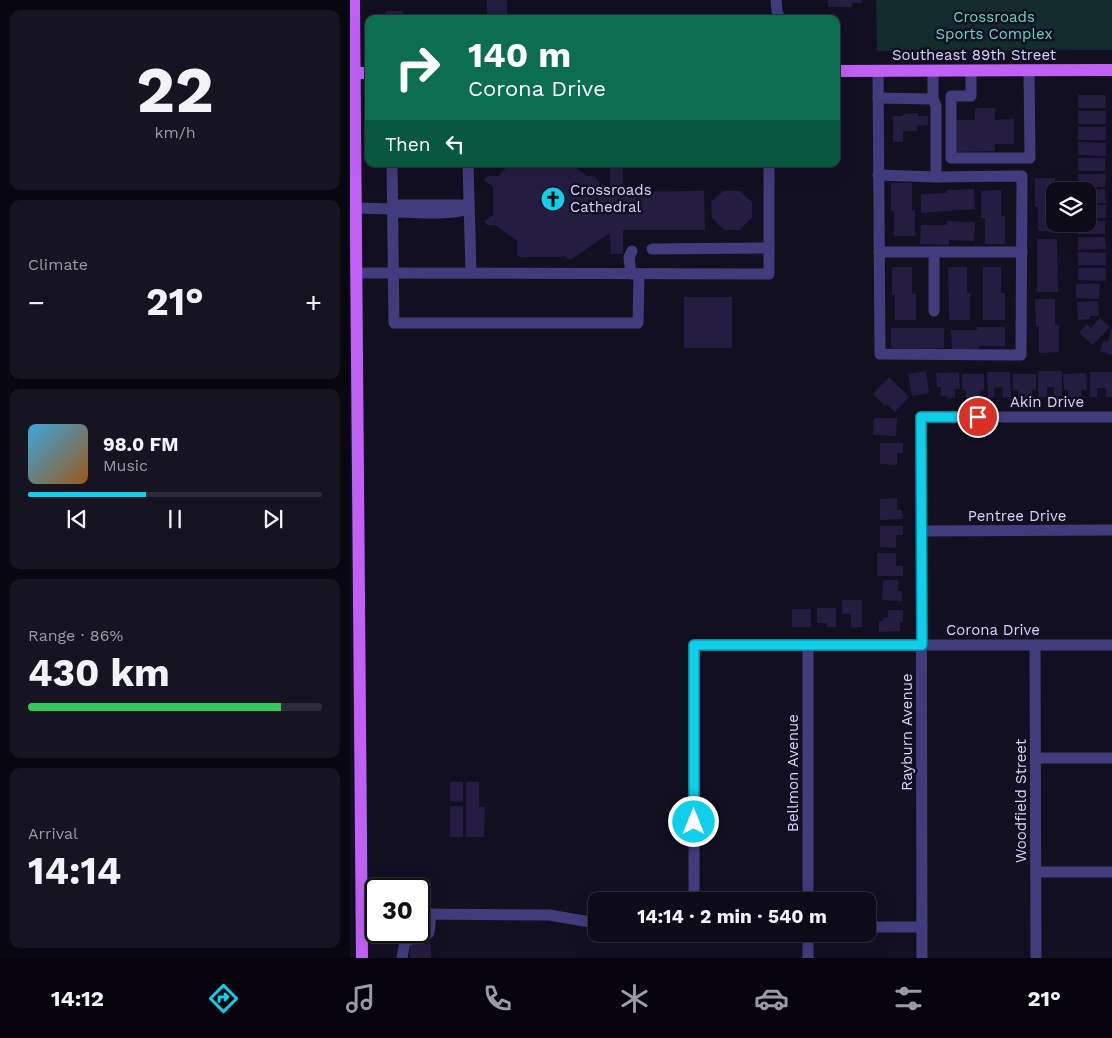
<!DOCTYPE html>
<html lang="en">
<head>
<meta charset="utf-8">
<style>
  :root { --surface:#0e0b19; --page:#171422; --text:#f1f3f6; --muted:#9b9ba2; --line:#2e2b38; --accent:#0fcfeb }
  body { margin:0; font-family:"Work Sans",sans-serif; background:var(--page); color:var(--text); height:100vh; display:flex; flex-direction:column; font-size:19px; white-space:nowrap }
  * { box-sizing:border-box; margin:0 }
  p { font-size:16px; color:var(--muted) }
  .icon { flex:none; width:28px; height:28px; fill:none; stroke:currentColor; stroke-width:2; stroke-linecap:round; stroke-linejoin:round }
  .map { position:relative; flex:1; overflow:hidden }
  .details { display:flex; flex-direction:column; gap:10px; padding:10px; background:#08060e; width:350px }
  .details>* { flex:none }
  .guide { position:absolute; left:15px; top:15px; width:475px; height:152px; border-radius:10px; box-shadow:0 5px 20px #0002,0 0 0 1px var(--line); background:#0b6e4f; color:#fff; overflow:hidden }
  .buttons { position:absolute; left:696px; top:182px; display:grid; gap:10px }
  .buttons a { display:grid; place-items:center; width:50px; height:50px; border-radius:10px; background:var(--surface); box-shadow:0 5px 20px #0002,0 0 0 1px var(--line); font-size:25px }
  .speed { position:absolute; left:15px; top:878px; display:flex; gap:10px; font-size:25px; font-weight:700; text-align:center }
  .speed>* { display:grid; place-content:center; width:65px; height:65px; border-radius:50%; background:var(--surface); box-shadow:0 5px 20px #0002,0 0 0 1px var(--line); line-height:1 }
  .speed .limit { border:2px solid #111; border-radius:8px; background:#fff; color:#111 }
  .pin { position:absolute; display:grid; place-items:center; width:42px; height:42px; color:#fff; margin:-21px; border:2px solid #fff; border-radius:50%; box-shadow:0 1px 5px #0007 }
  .me { position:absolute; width:55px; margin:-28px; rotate:0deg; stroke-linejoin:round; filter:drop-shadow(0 0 4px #0008) }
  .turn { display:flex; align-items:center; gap:18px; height:105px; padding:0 20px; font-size:22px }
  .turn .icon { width:65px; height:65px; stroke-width:2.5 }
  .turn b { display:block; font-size:35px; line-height:42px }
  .then { display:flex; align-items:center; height:48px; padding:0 20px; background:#0003; gap:10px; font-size:19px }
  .big { font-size:38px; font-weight:700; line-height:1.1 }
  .details .tile { flex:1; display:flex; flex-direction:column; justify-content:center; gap:8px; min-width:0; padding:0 18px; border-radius:10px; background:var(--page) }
  .details .dial { align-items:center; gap:0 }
  .dial b { font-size:65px; line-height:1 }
  .song { display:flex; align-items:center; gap:15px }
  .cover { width:60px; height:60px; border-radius:8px; background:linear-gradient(135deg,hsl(200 70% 55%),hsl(30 70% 35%)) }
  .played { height:5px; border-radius:2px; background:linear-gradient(90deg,var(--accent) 40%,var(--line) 40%) }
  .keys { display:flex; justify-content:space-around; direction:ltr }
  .heat { display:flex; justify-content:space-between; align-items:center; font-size:28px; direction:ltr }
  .charge { height:8px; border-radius:4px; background:linear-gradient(90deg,#34c759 86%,var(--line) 0) }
  .trip { position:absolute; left:238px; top:892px; width:288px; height:50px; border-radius:10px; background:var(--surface); box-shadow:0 5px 20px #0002,0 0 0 1px var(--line); font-weight:700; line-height:50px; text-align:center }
  .dock { display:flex; height:80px; justify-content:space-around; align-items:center; background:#06040a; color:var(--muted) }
  .dock .icon { width:35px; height:35px }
  .dock .selected { color:var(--accent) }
  .dock b { font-size:22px; color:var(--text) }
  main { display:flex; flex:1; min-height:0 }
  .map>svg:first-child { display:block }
  .green { fill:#122b2b }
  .building { fill:#251c41 }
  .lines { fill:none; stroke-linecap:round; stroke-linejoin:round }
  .minor { stroke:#413d7d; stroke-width:11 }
  .major { stroke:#c160f5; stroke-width:12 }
  .route-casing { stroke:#0a8799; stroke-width:12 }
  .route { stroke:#0fcfeb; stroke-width:9 }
  .labels { text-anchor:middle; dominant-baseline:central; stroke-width:5; stroke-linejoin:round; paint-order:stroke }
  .park-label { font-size:15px; fill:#63d7bd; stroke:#120f21 }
  .street-label { font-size:15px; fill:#d8d2fc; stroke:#120f21 }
  .poi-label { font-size:15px; fill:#d8d2fc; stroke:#120f21; text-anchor:start }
</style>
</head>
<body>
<main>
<section class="details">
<div class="tile dial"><b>22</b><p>km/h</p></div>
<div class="tile"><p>Climate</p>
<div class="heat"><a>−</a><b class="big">21°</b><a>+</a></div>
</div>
<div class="tile">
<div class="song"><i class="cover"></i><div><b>98.0 FM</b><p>Music</p></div></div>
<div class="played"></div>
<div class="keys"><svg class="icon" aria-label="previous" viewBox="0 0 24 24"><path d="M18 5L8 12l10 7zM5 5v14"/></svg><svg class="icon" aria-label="pause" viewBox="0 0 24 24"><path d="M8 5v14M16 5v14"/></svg><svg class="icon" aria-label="next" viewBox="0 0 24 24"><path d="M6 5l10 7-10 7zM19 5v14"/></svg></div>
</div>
<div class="tile"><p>Range · 86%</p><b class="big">430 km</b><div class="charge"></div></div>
<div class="tile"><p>Arrival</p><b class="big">14:14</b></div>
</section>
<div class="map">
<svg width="762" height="958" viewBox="0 0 762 958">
  <rect width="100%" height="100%" fill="#120f21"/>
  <path class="green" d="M 526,0 L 762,0 L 762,50 L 527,51 Z"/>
  <g class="building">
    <rect x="137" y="0" width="20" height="19"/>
    <path d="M 478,0 L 512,0 L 512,3 L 502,3 L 502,7 L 478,7 Z"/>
    <rect x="36" y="11" width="17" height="8"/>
    <path d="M 728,95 L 755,95 L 756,108 L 728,108 Z"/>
    <path d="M 625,108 L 645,108 L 645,120 L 664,119 L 664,144 L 645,144 L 645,151 L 604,152 L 604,120 L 625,120 Z"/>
    <rect x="728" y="111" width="28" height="13"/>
    <path d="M 568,113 L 568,116 L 578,116 L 578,125 L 567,126 L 567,131 L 553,131 L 553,142 L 543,142 L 543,116 L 553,116 L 553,114 Z"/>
    <rect x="728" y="127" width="28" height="13"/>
    <path d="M 728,142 L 756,143 L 756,156 L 728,155 Z"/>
    <rect x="728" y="158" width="27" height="13"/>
    <path d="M 159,164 L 221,164 L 237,176 L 244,176 L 256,192 L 354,191 L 355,230 L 273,230 L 273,254 L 261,254 L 260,233 L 220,260 L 213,255 L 211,257 L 171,257 L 167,255 L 167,241 L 145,225 L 137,225 L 134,221 L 143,215 L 143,187 L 134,180 L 137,176 L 149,176 Z"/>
    <rect x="260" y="166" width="13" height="23"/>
    <path d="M 728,174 L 756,174 L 755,187 L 728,187 Z"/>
    <path d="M 685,178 L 705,178 L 705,224 L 709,224 L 709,231 L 688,231 L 688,207 L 685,207 Z"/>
    <path d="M 541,183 L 562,183 L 562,210 L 565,210 L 565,236 L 544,236 L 544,211 L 541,211 Z"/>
    <path d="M 624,189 L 625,209 L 571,213 L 571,194 L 597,193 L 597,190 Z"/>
    <path d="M 755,189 L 756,203 L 738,203 L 738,190 Z"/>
    <path d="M 651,190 L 651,216 L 655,216 L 655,244 L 635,244 L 635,218 L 631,218 L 631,191 Z"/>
    <path d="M 373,191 L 390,191 L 402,202 L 402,217 L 390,230 L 374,230 L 362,218 L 361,202 Z"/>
    <rect x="738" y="205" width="18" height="13"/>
    <path d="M 597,221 L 625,222 L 624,241 L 599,240 L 599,245 L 570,244 L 571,225 L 597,225 Z"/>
    <path d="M 738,221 L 755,221 L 755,234 L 728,234 L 728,224 L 738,224 Z"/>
    <path d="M 728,237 L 755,237 L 756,249 L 728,250 Z"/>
    <path d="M 687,239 L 707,239 L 708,292 L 687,292 Z"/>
    <path d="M 728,252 L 756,253 L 756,265 L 728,265 Z"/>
    <path d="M 542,267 L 562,267 L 562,294 L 566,294 L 566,320 L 545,320 L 545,295 L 542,295 Z"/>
    <path d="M 598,267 L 617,267 L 617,293 L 620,293 L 620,320 L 599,320 Z"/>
    <path d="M 633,267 L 651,267 L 651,293 L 655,293 L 655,320 L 633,320 Z"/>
    <path d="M 728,268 L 756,268 L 756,281 L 728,280 Z"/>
    <path d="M 726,284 L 750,284 L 749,299 L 726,298 Z"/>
    <rect x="334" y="297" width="48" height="51"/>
    <path d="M 685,299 L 705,299 L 705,325 L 709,325 L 709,352 L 689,353 L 689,326 L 686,327 Z"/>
    <path d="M 748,301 L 749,316 L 740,316 L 740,319 L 728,320 L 727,302 Z"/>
    <path d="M 750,318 L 760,327 L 743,345 L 729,333 L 737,324 L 741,328 Z"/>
    <path d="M 627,327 L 655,327 L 655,346 L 629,346 L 629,349 L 602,349 L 601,330 L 627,330 Z"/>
    <rect x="541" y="328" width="53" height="20"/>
    <path d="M 761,329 L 762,329 L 762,355 L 750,351 L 753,341 L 758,342 Z"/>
    <path d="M 576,371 L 579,393 L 562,396 L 558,374 Z"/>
    <path d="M 688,371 L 712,371 L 712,396 L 704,397 L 704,387 L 697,387 L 697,397 L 688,397 Z"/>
    <path d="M 609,372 L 610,389 L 605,389 L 605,398 L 597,399 L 597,396 L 591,396 L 591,387 L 587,387 L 586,373 Z"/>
    <path d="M 637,372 L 660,372 L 661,397 L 653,398 L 652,387 L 644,388 L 644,397 L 638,398 Z"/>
    <path d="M 740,372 L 762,372 L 762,397 L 756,397 L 756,388 L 747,388 L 747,397 L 740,397 Z"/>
    <path d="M 736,373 L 737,390 L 731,390 L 732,398 L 719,399 L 718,390 L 714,390 L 713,374 Z"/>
    <path d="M 612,374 L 634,374 L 634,390 L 630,390 L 630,399 L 616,399 L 616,390 L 612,390 Z"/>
    <path d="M 663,374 L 686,374 L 686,390 L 682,390 L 682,399 L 668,400 L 668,390 L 663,390 Z"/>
    <path d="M 539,377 L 559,397 L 545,412 L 537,404 L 535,406 L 523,394 Z"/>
    <path d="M 524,418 L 547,418 L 546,436 L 523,435 Z"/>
    <path d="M 530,443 L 553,443 L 553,453 L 547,453 L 547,465 L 530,464 Z"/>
    <path d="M 547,498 L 547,510 L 552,510 L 553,519 L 530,520 L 530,499 Z"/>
    <path d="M 530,526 L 553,526 L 553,535 L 546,535 L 546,548 L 530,547 Z"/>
    <path d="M 527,553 L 546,553 L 546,566 L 553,566 L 553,576 L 527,576 Z"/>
    <path d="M 533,580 L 548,580 L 548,591 L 552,591 L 552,601 L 532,600 Z"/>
    <path d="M 492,600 L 512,600 L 512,627 L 501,628 L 501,614 L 492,614 Z"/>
    <path d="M 467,608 L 486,608 L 486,627 L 477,627 L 477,623 L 467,623 Z"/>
    <rect x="442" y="609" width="19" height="18"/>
    <path d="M 538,610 L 553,610 L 553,622 L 550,622 L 550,631 L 529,632 L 529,621 L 533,621 L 533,618 L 538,617 Z"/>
    <path d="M 100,782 L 113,782 L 113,802 L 100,801 Z"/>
    <path d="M 116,782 L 129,782 L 129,807 L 135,807 L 134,837 L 116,837 Z"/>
    <rect x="100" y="806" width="13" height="31"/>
    <rect x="60" y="944" width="21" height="14"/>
  </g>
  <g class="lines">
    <g class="minor">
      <path d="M 426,0 L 427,11 L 430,19"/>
      <path d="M 528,71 L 530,354 L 671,355 L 672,176 L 586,177 L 586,106 L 583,99 L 583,71"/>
      <path d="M 621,71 L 621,96 L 601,96 L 601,158 L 680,158 L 679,71"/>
      <path d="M 528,98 L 583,99"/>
      <path d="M 42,164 L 44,323 L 288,323 L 289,274"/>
      <path d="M 118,164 L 121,272"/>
      <path d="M 528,175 L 586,177"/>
      <path d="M 6,208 L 42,209 L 48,212 C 64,212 107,216 119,208 L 115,205 L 49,205 L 42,209"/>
      <path d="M 302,249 L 419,248"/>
      <path d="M 529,252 L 672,252"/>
      <path d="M 584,252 L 584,311"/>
      <path d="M 6,273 L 419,274 L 419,164"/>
      <path d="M 281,274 L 279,257 L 282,251"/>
      <path d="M 571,531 L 762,530"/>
      <path d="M 458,645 L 458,901"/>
      <path d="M 685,645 L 686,958"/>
      <path d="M 686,758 L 762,758"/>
      <path d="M 686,872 L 762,872"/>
      <path d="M 344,901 L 344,645 L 762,645"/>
      <path d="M 11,914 L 26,914"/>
      <path d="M 69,914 L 199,915 L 246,923"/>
      <path d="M 516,927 L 572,927"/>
      <path d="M 458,934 L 458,958"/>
      <path d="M 52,958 L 55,941 L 73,936 L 79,933 L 81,914"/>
      <path d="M 572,958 L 571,417 L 762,417"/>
    </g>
    <g class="major">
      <path d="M 4,0 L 12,958"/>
      <path d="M 486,71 L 762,70"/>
      <path d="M 0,73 L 19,73"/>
    </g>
  </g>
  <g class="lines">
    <defs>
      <path id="route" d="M 344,822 L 344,645 L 572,645 L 571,417 L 628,417"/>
    </defs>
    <use href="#route" class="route-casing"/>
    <use href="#route" class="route"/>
  </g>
  <defs>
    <symbol id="church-disc" viewBox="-11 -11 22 22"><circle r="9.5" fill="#0fcfeb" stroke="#120f21"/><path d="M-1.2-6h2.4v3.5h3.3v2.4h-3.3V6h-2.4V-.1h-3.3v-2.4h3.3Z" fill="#111"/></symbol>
  </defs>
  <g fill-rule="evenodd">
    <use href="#church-disc" x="189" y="185" width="28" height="28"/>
  </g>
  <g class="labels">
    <g class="park-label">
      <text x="644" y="17">Crossroads<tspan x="644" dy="17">Sports Complex</tspan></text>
    </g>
    <g class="street-label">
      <text x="624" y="55">Southeast 89th Street</text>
      <text x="697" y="402">Akin Drive</text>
      <text x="667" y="516">Pentree Drive</text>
      <text x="643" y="630">Corona Drive</text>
      <text transform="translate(557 732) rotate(-90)">Rayburn Avenue</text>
      <text transform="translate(443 773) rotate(-90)">Bellmon Avenue</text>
      <text transform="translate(671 801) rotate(-90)">Woodfield Street</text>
    </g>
    <g class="poi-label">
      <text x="220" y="190">Crossroads<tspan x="220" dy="17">Cathedral</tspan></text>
    </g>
  </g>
</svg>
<div class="buttons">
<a><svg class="icon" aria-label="layers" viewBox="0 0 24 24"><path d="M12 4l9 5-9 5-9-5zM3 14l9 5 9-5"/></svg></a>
</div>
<div class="speed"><div class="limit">30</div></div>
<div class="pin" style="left:628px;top:417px;background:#d93025"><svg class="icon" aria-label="arrive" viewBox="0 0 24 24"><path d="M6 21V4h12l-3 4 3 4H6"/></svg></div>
<svg class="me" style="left:344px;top:822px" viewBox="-20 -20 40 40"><circle r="17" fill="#0fcfeb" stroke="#fff" stroke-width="3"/><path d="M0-11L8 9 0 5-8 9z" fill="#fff"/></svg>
<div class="trip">14:14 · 2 min · 540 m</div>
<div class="guide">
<div class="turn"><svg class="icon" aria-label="right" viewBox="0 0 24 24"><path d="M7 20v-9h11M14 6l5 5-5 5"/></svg><div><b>140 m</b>Corona Drive</div></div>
<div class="then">Then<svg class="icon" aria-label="left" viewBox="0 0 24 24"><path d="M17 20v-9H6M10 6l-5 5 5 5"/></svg></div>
</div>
</div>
</main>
<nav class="dock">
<b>14:12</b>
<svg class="icon selected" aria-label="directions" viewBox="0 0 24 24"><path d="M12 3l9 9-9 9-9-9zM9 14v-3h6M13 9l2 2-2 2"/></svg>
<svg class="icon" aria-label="music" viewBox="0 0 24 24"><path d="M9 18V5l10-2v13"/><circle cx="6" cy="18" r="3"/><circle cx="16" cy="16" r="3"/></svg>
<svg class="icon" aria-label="phone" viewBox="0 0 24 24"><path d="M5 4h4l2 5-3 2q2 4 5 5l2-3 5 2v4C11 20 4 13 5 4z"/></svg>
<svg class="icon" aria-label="climate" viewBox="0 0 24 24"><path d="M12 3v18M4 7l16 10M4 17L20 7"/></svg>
<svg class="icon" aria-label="car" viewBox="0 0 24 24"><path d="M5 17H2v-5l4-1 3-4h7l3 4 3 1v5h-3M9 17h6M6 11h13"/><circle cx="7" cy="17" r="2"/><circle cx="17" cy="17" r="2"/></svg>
<svg class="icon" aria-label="filters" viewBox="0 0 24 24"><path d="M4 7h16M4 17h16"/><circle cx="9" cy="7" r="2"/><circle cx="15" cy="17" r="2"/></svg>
<b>21°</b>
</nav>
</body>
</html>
